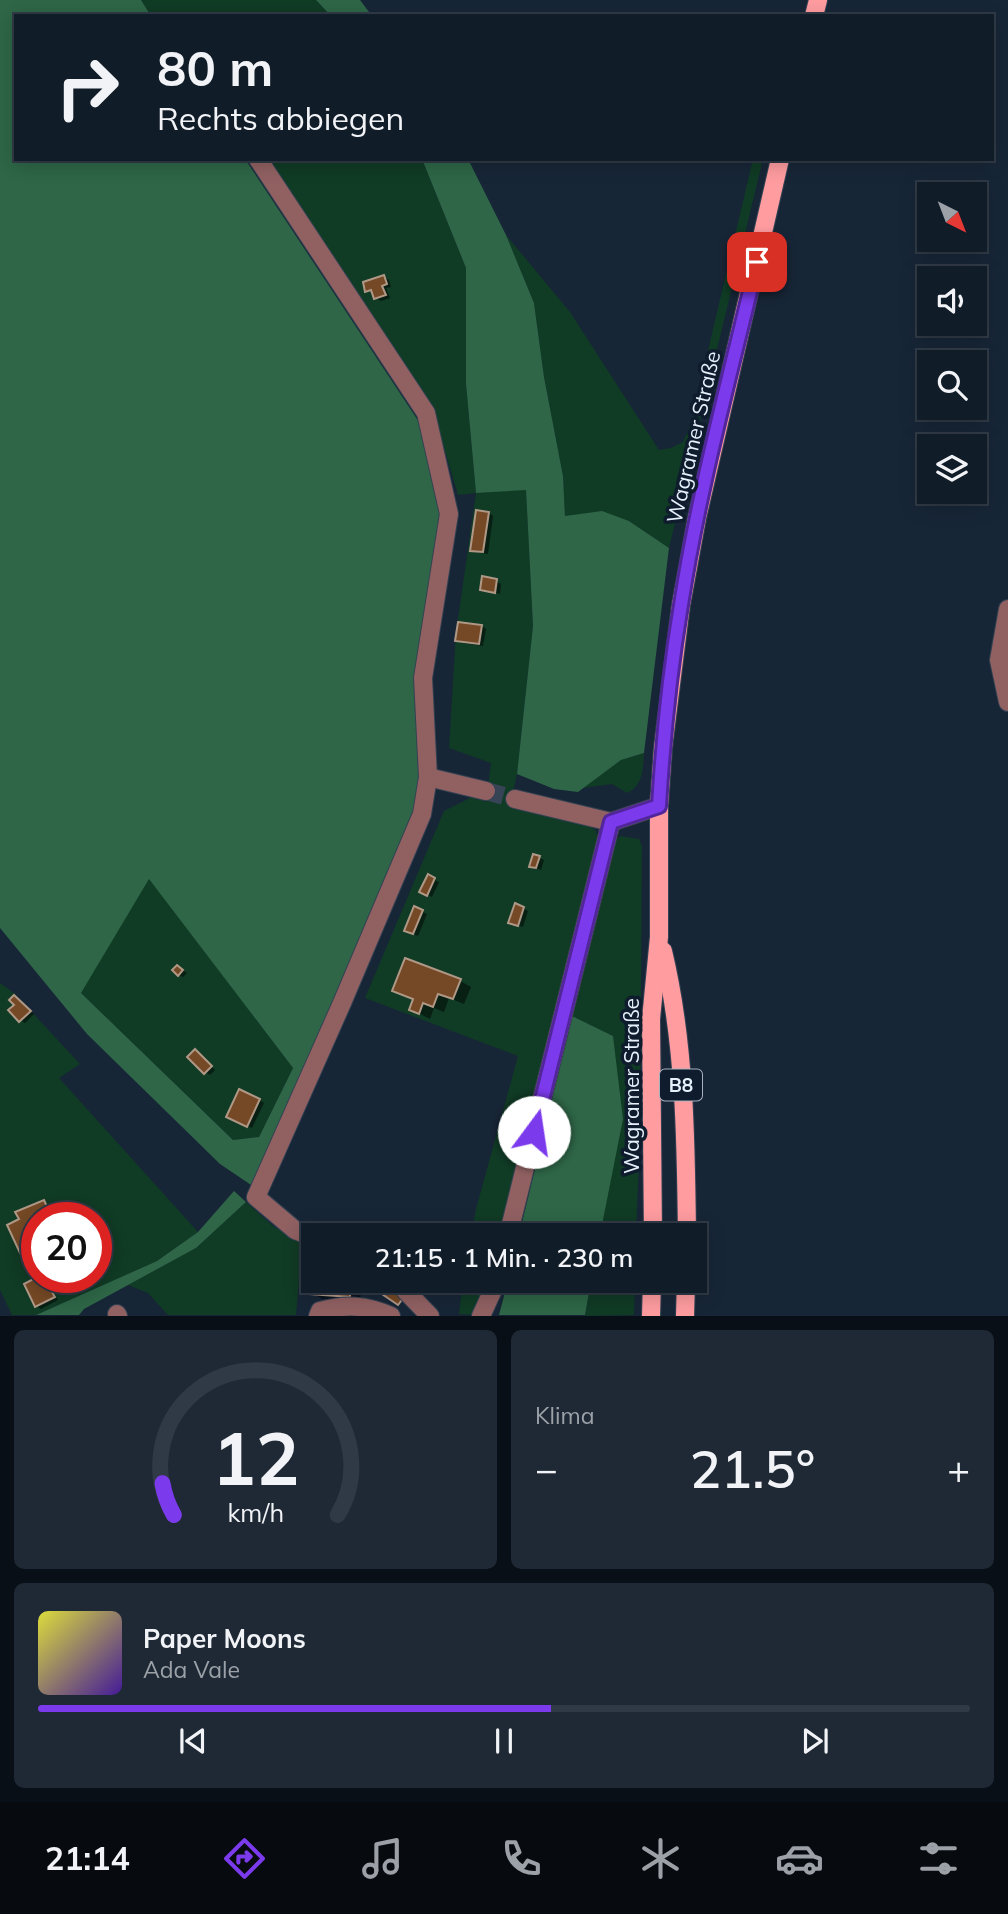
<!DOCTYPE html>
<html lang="de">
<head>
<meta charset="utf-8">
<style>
  :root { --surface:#111c29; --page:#1e2935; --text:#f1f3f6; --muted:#9ca1a8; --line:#303a46; --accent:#7c3aed }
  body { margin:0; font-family:Mulish,sans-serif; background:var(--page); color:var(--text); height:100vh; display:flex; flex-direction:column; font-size:26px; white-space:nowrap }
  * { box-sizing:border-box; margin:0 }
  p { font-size:23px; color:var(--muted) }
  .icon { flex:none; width:38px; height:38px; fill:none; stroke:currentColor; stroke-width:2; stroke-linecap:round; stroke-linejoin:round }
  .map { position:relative; height:1316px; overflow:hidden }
  .drawer { display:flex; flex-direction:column; gap:14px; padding:14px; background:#090f17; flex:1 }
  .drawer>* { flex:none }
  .banner { position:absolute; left:14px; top:14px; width:980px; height:147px; border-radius:0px; box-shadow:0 4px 18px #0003,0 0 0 2px var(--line); background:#111c29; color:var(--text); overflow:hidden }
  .needle { width:46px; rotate:138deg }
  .buttons { position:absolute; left:917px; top:182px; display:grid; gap:14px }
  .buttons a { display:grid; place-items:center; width:70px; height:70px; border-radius:0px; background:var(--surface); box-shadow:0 4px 18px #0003,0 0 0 2px var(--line); font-size:35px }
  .speed { position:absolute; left:21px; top:1202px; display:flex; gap:14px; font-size:35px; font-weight:700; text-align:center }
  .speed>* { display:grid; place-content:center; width:91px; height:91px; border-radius:50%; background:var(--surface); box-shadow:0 4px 18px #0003,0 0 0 2px var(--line); line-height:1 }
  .speed .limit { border:10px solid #d22; background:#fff; color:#111 }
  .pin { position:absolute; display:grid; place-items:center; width:60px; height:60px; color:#fff; margin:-30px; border-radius:14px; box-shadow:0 4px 10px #0006 }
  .me { position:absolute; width:77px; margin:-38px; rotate:14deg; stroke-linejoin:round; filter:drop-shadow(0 0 5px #0008) }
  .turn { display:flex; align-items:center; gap:24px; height:147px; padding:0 28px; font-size:32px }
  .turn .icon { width:91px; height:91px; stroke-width:2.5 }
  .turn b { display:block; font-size:49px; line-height:60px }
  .big { font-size:52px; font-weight:600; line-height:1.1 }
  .drawer .tile { flex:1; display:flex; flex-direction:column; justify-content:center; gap:10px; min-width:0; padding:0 24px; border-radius:10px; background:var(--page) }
  .drawer .dial { align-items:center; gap:0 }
  .dial svg { height:182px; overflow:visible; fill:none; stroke:var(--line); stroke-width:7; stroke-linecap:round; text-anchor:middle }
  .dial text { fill:var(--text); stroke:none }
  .song { display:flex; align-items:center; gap:21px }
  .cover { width:84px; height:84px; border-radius:10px; background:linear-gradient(135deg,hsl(60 70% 55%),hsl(260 70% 35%)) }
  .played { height:7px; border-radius:4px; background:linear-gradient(90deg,var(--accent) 55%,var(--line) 55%) }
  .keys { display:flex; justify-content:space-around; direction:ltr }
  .heat { display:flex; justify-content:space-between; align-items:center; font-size:38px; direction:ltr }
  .drawer .tiles { flex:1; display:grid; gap:14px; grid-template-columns:1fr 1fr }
  .tile:last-child { grid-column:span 2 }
  .trip { position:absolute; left:301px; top:1223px; width:406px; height:70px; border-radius:0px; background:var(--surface); box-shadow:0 4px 18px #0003,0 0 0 2px var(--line); font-weight:600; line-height:70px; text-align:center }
  .menu { display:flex; height:112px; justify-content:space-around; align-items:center; background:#070b10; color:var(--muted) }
  .menu .icon { width:49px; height:49px }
  .menu .current { color:var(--accent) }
  .menu b { font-size:32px; color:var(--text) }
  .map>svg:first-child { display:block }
  .green { fill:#103b25; fill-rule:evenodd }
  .forest { fill:#2e6647; fill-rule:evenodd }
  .shadow { fill:#0007 }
  .building { fill:#754925; stroke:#b09887; stroke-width:2 }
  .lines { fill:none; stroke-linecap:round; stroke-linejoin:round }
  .minor-tunnel { stroke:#364455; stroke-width:18; stroke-dasharray:18 9; stroke-linecap:butt }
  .minor-casing { stroke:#344253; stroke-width:20 }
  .major-casing { stroke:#344253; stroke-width:20 }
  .minor { stroke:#916162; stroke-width:18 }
  .major { stroke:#fe9ca0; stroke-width:18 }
  .route-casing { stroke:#51269a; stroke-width:18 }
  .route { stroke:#7c3aed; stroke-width:12 }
  .labels { text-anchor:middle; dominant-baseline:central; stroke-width:7; stroke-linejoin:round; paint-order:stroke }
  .shield { fill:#0e1c2d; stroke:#a6b1be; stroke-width:2 }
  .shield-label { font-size:19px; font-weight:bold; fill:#e7f1fc }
  .street-label { font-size:21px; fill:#e7f1fc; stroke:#0e1c2d }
</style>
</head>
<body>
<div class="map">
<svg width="1008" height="1316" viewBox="0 0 1008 1316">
  <rect width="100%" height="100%" fill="#172637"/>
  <g class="green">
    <path d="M 141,0 L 316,0 L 331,16 L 151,16 Z"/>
    <path d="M 267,159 L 422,159 L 466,268 L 466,384 L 476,493 L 526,489 L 533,626 L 517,774 L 510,806 L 587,823 L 596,831 L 598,842 L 502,1235 L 471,1235 L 476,1209 L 518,1056 L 365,998 L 444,811 L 474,796 L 486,802 L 491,763 L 449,748 L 456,633 L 476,493 L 458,495 L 434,414 Z"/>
    <path d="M 753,159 L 763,159 L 669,548 L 629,521 L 565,517 L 563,476 L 544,377 L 534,303 L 506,235 L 570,312 L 659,450 L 671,448 L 683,442 L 691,423 Z"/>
    <path d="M 644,753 C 643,769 643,786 627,793 L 612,784 L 582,788 L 621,760 Z"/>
    <path d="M 620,836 L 639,839 L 642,846 L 640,1135 L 636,1235 L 600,1235 L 607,1196 L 613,1036 L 572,1016 L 615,842 Z"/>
    <path d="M 149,878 L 293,1068 L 259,1137 L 233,1140 L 80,992 Z"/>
    <path d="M 0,983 L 14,993 L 80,1064 L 59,1078 L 198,1232 L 157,1261 L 36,1315 L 12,1315 L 0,1290 ZM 37,1218 L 96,1218 L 96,1278 L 37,1278 Z"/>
    <path d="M 246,1202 L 274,1227 L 313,1245 L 313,1258 L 301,1257 L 296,1315 L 168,1315 L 148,1293 L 128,1285 L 196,1248 Z"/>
    <path d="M 463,1281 L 489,1281 L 473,1315 L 459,1314 Z"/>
    <path d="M 591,1281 L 635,1281 L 634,1315 L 585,1316 Z"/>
  </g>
  <g class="forest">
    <path d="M 0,0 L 141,0 L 151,16 L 16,16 L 16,159 L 245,159 L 423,428 L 442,516 L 418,654 L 423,758 L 418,801 L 374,918 L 254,1187 L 220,1164 L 87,1034 L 0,928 ZM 149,879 L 293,1068 L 259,1137 L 233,1140 L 81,993 Z"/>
    <path d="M 316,0 L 360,0 L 372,16 L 331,16 Z"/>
    <path d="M 422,159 L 468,159 L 506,235 L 534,303 L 544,377 L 563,476 L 565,516 L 602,511 L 629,521 L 669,548 L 644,753 L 621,760 L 578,792 L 554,789 L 517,774 L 533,626 L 526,490 L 476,493 L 466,384 L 466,268 Z"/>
    <path d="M 572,1016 L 613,1036 L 623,1119 L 600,1235 L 519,1235 Z"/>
    <path d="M 234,1191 L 246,1202 L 196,1248 L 84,1309 L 79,1315 L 36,1315 L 157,1261 L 198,1232 Z"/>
    <path d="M 508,1281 L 591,1281 L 585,1315 L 499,1315 Z"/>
  </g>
  <g class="shadow">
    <path d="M 384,277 L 389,280 L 391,287 L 386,288 L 390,298 L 381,301 L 376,298 L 374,292 L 366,291 Z"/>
    <path d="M 489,513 L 493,516 L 488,554 L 477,552 L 472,550 Z"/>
    <path d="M 496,581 L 501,584 L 500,594 L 482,589 Z"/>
    <path d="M 482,626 L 486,629 L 483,646 L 462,643 L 457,640 Z"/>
    <path d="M 539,858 L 544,860 L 541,870 L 531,866 Z"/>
    <path d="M 428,877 L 439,882 L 432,897 L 421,891 Z"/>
    <path d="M 415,908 L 427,914 L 418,936 L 411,933 Z"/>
    <path d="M 523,908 L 528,911 L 523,927 L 514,925 Z"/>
    <path d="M 182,970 L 187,973 L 183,977 L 179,975 Z"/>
    <path d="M 460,981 L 471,987 L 464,1004 L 449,998 L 444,1012 L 434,1008 L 430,1019 L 411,1009 L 415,1000 L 394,990 Z"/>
    <path d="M 19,1000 L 34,1014 L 25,1023 L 20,1020 Z"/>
    <path d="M 195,1051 L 215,1070 L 210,1075 L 205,1072 Z"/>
    <path d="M 259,1100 L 264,1103 L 252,1128 L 233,1119 Z"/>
    <path d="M 43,1201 L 54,1208 L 59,1218 L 37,1218 L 37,1256 L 33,1258 L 22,1252 L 21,1220 Z"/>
    <path d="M 40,1278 L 47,1279 L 58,1300 L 41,1309 L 36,1306 Z"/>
    <path d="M 313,1279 L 313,1281 L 362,1281 L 360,1302 L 322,1299 L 312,1293 Z"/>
  </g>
  <g class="building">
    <path d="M 384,275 L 387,284 L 382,286 L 386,295 L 374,299 L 371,290 L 365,292 L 363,282 Z"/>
    <path d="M 476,510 L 489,512 L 483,552 L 470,551 Z"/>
    <path d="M 482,576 L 497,579 L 495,593 L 480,590 Z"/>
    <path d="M 458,622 L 482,625 L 479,644 L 455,641 Z"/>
    <path d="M 533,854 L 540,856 L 536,868 L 529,867 Z"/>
    <path d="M 428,874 L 435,878 L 427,896 L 419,892 Z"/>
    <path d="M 515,903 L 524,907 L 518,926 L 508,923 Z"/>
    <path d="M 414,906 L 423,910 L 413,934 L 404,931 Z"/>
    <path d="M 405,958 L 461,979 L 453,999 L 438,994 L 433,1007 L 423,1003 L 419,1014 L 409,1010 L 413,999 L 392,991 Z"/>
    <path d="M 177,965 L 183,970 L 178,976 L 172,970 Z"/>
    <path d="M 14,995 L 31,1011 L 19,1022 L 8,1010 L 14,1005 L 9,1000 Z"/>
    <path d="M 195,1049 L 212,1066 L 204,1074 L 187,1057 Z"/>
    <path d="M 239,1089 L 260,1099 L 247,1127 L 226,1117 Z"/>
    <path d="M 44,1200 L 52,1218 L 37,1218 L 37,1245 L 20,1253 L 7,1225 L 19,1219 L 15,1212 Z"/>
    <path d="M 312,1270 L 313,1281 L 351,1281 L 350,1297 L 310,1294 Z"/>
    <path d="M 37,1277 L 44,1278 L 55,1297 L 35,1307 L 24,1284 Z"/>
    <path d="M 385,1284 L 404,1297 L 398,1305 L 379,1292 Z"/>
  </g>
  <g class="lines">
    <path class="minor-tunnel" d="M 486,791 L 515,799"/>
    <defs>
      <g id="minor">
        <path d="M 258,159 L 426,413 L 449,514 L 423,678 L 428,777 L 422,814 L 342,1003 L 256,1197 L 295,1230 L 313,1237"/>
        <path d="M 1008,609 L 999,660 L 1008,702"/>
        <path d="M 428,777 L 486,791"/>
        <path d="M 515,799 L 611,822"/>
        <path d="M 508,1236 L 611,822 L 659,806"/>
        <path d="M 396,1281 L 430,1316"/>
        <path d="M 117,1314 L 118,1316"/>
        <path d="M 318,1316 L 320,1311 C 346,1304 366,1305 391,1316"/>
        <path d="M 481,1316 L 497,1281"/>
      </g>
      <g id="major">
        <path d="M 814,16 L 818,0"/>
        <path d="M 663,951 C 685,1042 686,1142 687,1236"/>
        <path d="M 653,1236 L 651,1019 L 659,937 L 659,806 L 663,748 L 681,605 L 697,518 L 780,159"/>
        <path d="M 651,1316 L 652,1281"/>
        <path d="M 685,1316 L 686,1281"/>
      </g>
    </defs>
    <use href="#minor" class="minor-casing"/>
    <use href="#major" class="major-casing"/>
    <use href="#minor" class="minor"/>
    <use href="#major" class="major"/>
  </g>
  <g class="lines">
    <defs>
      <path id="route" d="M 534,1132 L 611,822 L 659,806 C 663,739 670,671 681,605 C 699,489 730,376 757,262"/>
    </defs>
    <use href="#route" class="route-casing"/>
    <use href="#route" class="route"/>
  </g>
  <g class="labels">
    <rect class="shield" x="660" y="1069.5" width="42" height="31" rx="5"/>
    <g class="shield-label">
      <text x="681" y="1085">B8</text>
    </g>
    <g class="street-label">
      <text transform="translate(693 437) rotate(-77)">Wagramer Straße</text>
      <text transform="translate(631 1086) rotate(-90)">Wagramer Straße</text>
    </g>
  </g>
</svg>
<div class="buttons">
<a><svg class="needle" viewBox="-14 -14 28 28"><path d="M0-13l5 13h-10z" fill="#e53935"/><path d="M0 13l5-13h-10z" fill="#9ca1a8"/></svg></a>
<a><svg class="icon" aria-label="sound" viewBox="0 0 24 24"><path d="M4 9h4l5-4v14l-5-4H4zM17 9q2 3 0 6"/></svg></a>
<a><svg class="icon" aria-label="search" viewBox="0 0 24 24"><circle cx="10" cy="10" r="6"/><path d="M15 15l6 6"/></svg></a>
<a><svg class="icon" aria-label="layers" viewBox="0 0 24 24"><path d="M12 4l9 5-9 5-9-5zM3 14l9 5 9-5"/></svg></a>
</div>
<div class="speed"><div class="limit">20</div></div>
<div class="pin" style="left:757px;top:262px;background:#d93025"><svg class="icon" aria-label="arrive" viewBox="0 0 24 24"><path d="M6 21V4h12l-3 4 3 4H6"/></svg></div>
<svg class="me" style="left:534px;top:1132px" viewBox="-20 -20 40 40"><circle r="19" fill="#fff"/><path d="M0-13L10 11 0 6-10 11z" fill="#7c3aed"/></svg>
<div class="trip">21:15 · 1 Min. · 230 m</div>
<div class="banner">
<div class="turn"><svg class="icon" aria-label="right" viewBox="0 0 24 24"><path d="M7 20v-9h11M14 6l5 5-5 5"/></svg><div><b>80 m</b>Rechts abbiegen</div></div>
</div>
</div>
<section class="drawer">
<div class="tiles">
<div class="tile dial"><svg viewBox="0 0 100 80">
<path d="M14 69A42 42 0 1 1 86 69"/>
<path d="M14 69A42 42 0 0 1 9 55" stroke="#7c3aed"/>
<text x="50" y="56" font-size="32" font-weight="700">12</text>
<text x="50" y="72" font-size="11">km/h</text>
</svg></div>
<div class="tile"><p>Klima</p>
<div class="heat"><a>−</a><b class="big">21.5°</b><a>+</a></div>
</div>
<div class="tile">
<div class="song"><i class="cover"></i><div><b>Paper Moons</b><p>Ada Vale</p></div></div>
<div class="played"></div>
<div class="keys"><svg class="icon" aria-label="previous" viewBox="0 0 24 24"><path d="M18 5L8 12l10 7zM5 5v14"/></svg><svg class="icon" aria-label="pause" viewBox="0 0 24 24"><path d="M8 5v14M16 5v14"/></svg><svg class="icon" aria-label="next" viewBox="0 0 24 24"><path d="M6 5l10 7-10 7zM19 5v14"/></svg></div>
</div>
</div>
</section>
<nav class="menu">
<b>21:14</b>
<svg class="icon current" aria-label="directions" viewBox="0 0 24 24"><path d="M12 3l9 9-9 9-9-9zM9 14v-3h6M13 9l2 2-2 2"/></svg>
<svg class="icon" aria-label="music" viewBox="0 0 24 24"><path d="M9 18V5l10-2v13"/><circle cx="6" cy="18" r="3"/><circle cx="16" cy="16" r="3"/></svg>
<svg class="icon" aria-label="phone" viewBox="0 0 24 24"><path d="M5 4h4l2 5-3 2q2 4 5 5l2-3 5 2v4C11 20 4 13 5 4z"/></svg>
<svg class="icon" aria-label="climate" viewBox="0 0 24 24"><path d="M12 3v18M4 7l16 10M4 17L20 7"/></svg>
<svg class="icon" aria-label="car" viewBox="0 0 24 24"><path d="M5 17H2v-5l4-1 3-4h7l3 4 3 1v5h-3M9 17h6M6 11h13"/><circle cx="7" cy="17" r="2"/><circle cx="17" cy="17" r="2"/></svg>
<svg class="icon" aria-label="filters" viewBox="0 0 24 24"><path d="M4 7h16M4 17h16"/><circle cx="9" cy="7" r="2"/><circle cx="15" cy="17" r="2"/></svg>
</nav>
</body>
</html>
